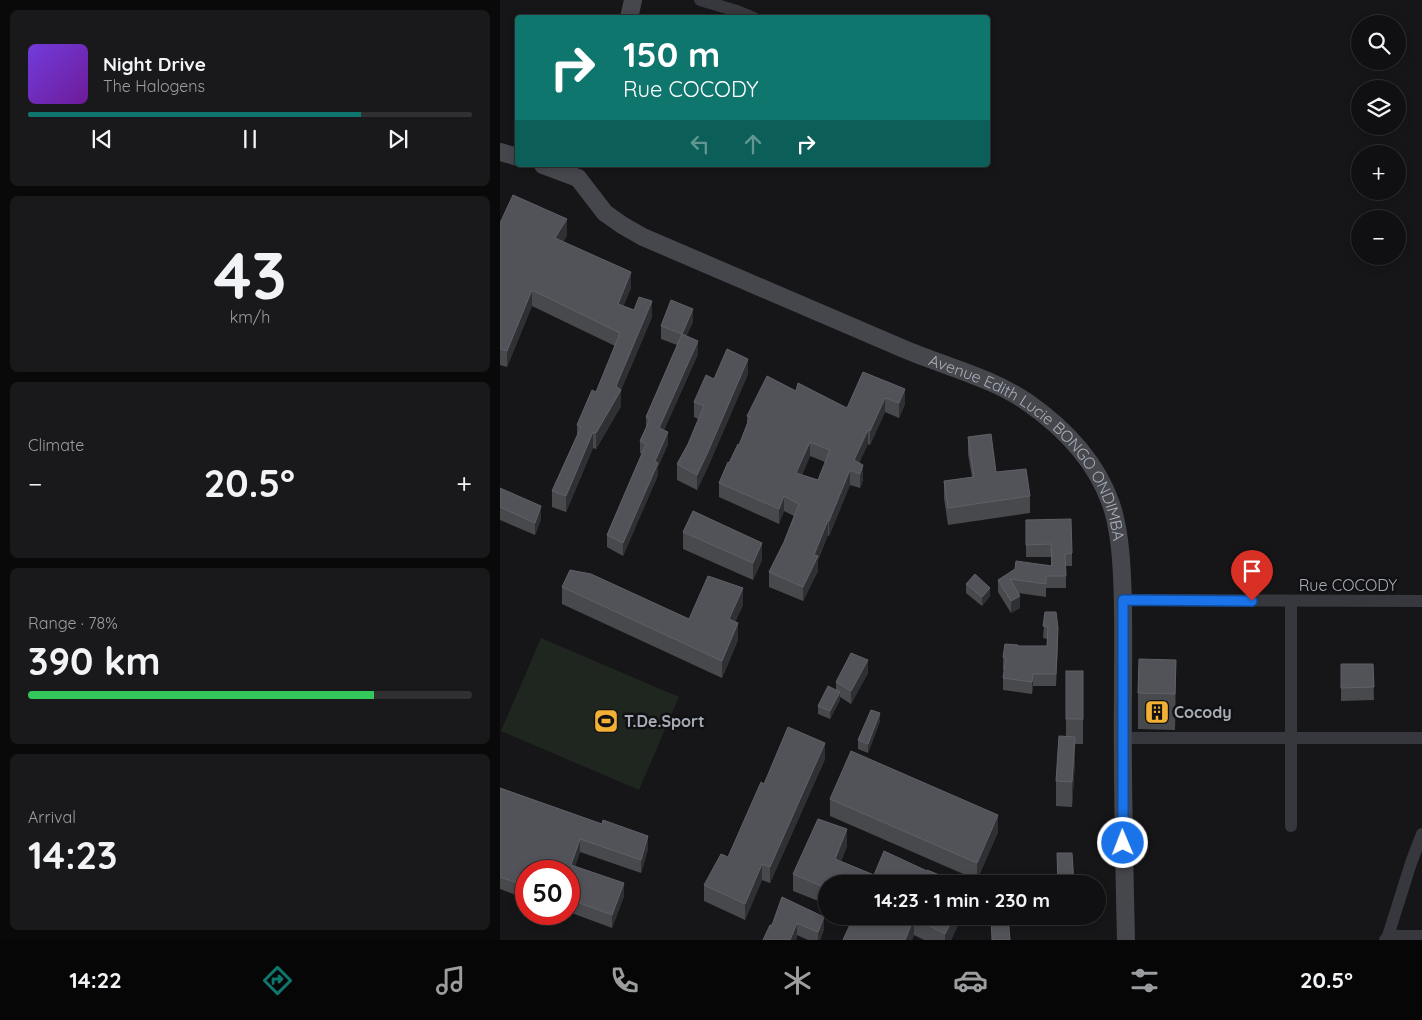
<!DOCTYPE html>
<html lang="en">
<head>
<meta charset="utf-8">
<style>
  :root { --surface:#101012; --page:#19191b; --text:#f1f3f6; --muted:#9c9d9f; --line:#303032; --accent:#0f766e }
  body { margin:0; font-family:Quicksand,sans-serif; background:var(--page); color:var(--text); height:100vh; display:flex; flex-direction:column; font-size:19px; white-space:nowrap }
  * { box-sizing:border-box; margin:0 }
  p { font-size:16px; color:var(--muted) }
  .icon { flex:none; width:28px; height:28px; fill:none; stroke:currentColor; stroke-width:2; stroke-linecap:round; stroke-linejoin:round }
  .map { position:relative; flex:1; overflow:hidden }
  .panel { display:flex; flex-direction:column; gap:10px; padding:10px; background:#09090a; width:500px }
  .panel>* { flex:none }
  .guide { position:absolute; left:15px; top:15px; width:475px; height:152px; border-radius:5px; box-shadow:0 2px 8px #0003,0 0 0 1px var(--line); background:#0f766e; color:#fff; overflow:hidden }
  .tools { position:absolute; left:851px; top:15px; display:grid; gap:10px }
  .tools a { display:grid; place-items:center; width:55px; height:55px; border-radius:50%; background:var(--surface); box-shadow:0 2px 8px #0003,0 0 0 1px var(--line); font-size:25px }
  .speed { position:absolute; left:15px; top:860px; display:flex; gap:10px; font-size:25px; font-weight:700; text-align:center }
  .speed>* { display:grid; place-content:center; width:65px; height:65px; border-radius:50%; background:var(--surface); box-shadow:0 2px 8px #0003,0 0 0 1px var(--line); line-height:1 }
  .speed .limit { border:8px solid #d22; background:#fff; color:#111 }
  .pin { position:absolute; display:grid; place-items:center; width:42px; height:42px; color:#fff; margin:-51px -21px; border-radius:50% 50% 50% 0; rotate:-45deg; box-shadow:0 0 5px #0007 }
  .pin .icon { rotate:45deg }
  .me { position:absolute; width:55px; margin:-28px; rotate:359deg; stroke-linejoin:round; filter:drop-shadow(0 0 4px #0008) }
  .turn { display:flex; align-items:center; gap:18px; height:105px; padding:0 25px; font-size:22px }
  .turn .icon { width:65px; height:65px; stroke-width:2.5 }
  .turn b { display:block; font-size:35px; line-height:42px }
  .lanes { display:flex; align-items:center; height:48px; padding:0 25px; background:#0003; justify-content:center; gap:25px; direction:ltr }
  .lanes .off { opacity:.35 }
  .big { font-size:38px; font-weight:800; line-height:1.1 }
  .panel .tile { flex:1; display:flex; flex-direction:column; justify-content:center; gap:8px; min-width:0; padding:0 18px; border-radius:8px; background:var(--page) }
  .panel .dial { align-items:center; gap:0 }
  .dial b { font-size:65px; line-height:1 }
  .song { display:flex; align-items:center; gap:15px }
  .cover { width:60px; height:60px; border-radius:8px; background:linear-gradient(135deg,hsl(260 70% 55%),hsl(280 70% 35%)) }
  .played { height:5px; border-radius:2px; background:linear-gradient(90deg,var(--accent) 75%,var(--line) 75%) }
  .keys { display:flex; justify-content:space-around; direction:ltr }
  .heat { display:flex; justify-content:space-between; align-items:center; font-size:28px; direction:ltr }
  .charge { height:8px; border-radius:4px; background:linear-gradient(90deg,#34c759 78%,var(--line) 0) }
  .trip { position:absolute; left:318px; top:875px; width:288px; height:50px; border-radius:25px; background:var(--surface); box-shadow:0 2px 8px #0003,0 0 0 1px var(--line); font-weight:800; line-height:50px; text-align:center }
  .dock { display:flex; height:80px; justify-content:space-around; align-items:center; background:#060607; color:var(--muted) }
  .dock .icon { width:35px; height:35px }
  .dock .current { color:var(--accent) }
  .dock b { font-size:22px; color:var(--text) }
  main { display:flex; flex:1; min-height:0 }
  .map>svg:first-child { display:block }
  .green { fill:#1e261f }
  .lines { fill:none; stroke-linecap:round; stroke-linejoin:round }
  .street { stroke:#37383d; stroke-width:12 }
  .secondary { stroke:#45474d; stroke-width:18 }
  .wall { fill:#47494d; fill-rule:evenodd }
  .shaded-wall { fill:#2f3033 }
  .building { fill:#525359; stroke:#5f6168; fill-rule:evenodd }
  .route-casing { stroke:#114b97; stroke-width:12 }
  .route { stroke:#1a73e8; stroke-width:9 }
  .labels { text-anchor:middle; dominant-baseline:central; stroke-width:5; stroke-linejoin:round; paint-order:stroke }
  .street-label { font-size:16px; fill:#a8adb8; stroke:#111113 }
  .poi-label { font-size:16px; font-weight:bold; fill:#a8adb8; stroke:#111113; text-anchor:start }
</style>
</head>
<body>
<main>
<section class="panel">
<div class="tile">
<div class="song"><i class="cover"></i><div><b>Night Drive</b><p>The Halogens</p></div></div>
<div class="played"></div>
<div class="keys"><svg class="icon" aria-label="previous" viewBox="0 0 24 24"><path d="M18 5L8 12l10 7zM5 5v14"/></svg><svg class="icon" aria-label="pause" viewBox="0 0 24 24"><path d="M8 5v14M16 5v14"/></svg><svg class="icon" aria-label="next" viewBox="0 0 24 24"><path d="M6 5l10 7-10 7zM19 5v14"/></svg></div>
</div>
<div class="tile dial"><b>43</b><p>km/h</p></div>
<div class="tile"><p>Climate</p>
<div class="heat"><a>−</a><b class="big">20.5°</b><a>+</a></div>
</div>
<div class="tile"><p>Range · 78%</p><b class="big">390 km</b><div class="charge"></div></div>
<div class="tile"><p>Arrival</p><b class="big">14:23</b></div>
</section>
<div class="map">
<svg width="922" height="940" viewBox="0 0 922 940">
  <rect width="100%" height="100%" fill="#161618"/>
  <path class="green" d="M 41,638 L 179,697 L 139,790 L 1,731 Z"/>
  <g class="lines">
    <g class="street">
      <path d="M 200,0 L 237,11 L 254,18"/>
      <path d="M 623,600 L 922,601"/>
      <path d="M 622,738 L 922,738"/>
      <path d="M 791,826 L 791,601"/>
      <path d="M 888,936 L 922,936"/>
      <path d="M 885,940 L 888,936 L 911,863 L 922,834"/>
    </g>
    <g class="secondary">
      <path d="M 129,18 L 133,0"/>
      <path d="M 0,152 L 18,157"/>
      <path d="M 43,165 L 78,178"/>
      <path id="s1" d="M 78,178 L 105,213 L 122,225 L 143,237 C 230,274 317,312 404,349 C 444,366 490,377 527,402 C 563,427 596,461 611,504 C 619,527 621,552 622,577 C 624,615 623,653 623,691 C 622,774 624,857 626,940"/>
    </g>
  </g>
  <g class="wall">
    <path d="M 0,223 L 67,235 L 63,242 L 131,288 L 123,306 L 152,317 L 121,390 L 121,406 L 96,449 L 93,448 L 66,512 L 52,507 L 52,491 L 77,436 L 77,425 L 96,392 L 115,346 L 32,306 L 7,367 L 0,365 Z"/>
    <path d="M 193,322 L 186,336 L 198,354 L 164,430 L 168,444 L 158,467 L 158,475 L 123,556 L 107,547 L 107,535 L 142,454 L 140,453 L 140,441 L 146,428 L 146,417 L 177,345 L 161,339 L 161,326 Z"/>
    <path d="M 363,372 L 405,404 L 399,418 L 385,412 L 370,445 L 368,444 L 359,463 L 363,480 L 360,488 L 350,485 L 329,536 L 328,535 L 318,560 L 318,571 L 303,601 L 269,587 L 269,572 L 284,542 L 294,516 L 284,511 L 279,524 L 219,497 L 219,483 L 239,445 L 247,424 L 247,416 L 296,391 L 347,408 ZM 310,456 L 325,462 L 318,480 L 302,475 Z"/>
    <path d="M 248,374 L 207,469 L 197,490 L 177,480 L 177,464 L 188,444 L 198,419 L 194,417 L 194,402 L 214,379 Z"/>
    <path d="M 468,437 L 496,472 L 530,496 L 530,513 L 448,525 L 444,498 L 444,481 L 472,477 L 468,454 Z"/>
    <path d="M 0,488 L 41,519 L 35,535 L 0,520 Z"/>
    <path d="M 526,520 L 572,553 L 572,566 L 566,566 L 566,588 L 546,588 L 546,597 L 518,593 L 520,608 L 511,613 L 498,592 L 498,580 L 551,566 L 551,557 L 526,557 Z"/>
    <path d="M 183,532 L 262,560 L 253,580 L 183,549 Z"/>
    <path d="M 466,584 L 490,596 L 482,606 L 466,593 Z"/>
    <path d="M 62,587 L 189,619 L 243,605 L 235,622 L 238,640 L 222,678 L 62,604 Z"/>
    <path d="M 545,612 L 558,641 L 556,686 L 533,686 L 532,694 L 503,690 L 503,678 L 504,670 L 503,670 L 503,657 L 518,646 L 547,646 L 547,639 L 543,638 Z"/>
    <path d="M 676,660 L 675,730 L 638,729 L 638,693 Z"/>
    <path d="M 841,664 L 873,664 L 874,700 L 841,701 Z"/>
    <path d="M 566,671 L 583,671 L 583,744 L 575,744 L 575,762 L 572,807 L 556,806 L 556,781 L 566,736 Z"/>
    <path d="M 368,673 L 351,704 L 340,697 L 340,700 L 330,719 L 318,714 L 318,706 L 336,690 L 336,682 Z"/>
    <path d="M 380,721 L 368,753 L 358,749 L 358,740 Z"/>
    <path d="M 325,759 L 270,883 L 262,880 L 245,920 L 204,901 L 204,885 L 228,857 L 264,784 Z"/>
    <path d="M 0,788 L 148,849 L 141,873 L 80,852 L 75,866 L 124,896 L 112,928 L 69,912 L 69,871 L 26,871 L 26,899 L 0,889 Z"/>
    <path d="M 330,799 L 498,832 L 477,880 L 330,816 Z"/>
    <path d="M 347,846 L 341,861 L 374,875 L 427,871 L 457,884 L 326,884 L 326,904 L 293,891 L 293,874 Z"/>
    <path d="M 282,897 L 324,929 L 320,940 L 308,940 L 297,935 L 296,940 L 263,940 L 272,925 Z"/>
    <path d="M 354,916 L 458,916 L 458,925 L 451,940 L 424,940 L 414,935 L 412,940 L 343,940 Z"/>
  </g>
  <g class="shaded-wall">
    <path d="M 67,219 L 67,235 L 55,254 L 55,238 Z"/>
    <path d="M 131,272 L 131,288 L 118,320 L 118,304 Z"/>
    <path d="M 32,290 L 32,306 L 7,367 L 7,351 Z"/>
    <path d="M 152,301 L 152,317 L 121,390 L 121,406 L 96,449 L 96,433 Z"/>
    <path d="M 193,309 L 193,322 L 182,347 L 182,334 Z"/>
    <path d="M 198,341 L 198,354 L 159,441 L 159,428 Z"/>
    <path d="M 248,359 L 248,374 L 207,469 L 197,490 L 197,475 Z"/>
    <path d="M 405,389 L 405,404 L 399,418 L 399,403 Z"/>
    <path d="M 385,398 L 385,412 L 370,445 L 370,431 Z"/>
    <path d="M 368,430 L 368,444 L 355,472 L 354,460 Z"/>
    <path d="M 93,432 L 93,448 L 66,512 L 66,496 Z"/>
    <path d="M 168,432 L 168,444 L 158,467 L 158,475 L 123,556 L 123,543 L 155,461 Z"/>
    <path d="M 310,442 L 310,456 L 296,488 L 296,473 Z"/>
    <path d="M 363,465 L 363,480 L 360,488 L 360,474 Z"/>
    <path d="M 350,470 L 350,485 L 329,536 L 329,521 Z"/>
    <path d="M 284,496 L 284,511 L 279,524 L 279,509 Z"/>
    <path d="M 41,506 L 41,519 L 35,535 L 35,523 Z"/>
    <path d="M 328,520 L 328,535 L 318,560 L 318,571 L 303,601 L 303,587 L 314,555 Z"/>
    <path d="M 262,543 L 262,560 L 253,580 L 253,563 Z"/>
    <path d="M 243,588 L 243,605 L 229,636 L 229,619 Z"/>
    <path d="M 490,588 L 490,596 L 482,606 L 482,597 Z"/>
    <path d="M 520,596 L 520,608 L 511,613 L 511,601 Z"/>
    <path d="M 238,623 L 238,640 L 222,678 L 222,661 Z"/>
    <path d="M 558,628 L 558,641 L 556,686 L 556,674 Z"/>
    <path d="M 368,660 L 368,673 L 351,704 L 351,691 Z"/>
    <path d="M 676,660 L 676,696 L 675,730 L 675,694 Z"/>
    <path d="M 533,674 L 533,686 L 532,694 L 532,682 Z"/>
    <path d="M 340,692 L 340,700 L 330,719 L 330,711 Z"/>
    <path d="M 380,713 L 380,721 L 368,753 L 368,744 Z"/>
    <path d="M 575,737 L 575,762 L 572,807 L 572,782 Z"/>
    <path d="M 325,743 L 325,759 L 270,883 L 270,867 Z"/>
    <path d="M 498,815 L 498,832 L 477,880 L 477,863 Z"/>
    <path d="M 347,829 L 347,846 L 335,876 L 335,859 Z"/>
    <path d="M 148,836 L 148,849 L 141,873 L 141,860 Z"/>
    <path d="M 80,839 L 80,852 L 71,878 L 71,865 Z"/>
    <path d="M 262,864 L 262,880 L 245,920 L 245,904 Z"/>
    <path d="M 124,883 L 124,896 L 112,928 L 112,915 Z"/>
    <path d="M 454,916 L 458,916 L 458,925 L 451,940 L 445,940 L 445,934 Z"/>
    <path d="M 324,917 L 324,929 L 320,940 L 318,940 L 318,932 Z"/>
    <path d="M 414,918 L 414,935 L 412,940 L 405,940 Z"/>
    <path d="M 297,923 L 297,935 L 296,940 L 290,940 Z"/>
  </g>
  <g class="building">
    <path d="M 13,195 L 67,219 L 55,238 L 131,272 L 118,304 L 134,310 L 139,297 L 152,301 L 116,386 L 121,390 L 96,433 L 93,432 L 66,496 L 52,491 L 81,427 L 77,425 L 92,390 L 96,392 L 120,333 L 32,290 L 7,351 L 0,349 L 0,223 Z"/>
    <path d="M 171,300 L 193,309 L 182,334 L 161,326 Z"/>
    <path d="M 182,334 L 198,341 L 159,428 L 168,432 L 155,461 L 158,463 L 123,543 L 107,535 L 146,444 L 140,441 L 150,419 L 146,417 Z"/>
    <path d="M 227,349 L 248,359 L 207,454 L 197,475 L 177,464 L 188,444 L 204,406 L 194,402 L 206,375 L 214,379 Z"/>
    <path d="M 363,372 L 405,389 L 399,403 L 385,398 L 370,431 L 368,430 L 354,460 L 363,465 L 360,474 L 350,470 L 329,521 L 328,520 L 314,555 L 318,556 L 303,587 L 269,572 L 284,542 L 299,504 L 284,496 L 279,509 L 219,483 L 228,462 L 229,463 L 238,444 L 239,445 L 250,417 L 247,416 L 267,376 L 296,391 L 298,383 L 347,408 ZM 310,442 L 330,450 L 318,480 L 296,473 Z"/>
    <path d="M 491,434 L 496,472 L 526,469 L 530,496 L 448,508 L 444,481 L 474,477 L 468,437 Z"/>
    <path d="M 0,488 L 41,506 L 35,523 L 0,507 Z"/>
    <path d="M 193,511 L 262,543 L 253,563 L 183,532 Z"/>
    <path d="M 571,519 L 572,553 L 565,554 L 566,576 L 546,576 L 546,584 L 510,579 L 520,596 L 511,601 L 498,580 L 515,569 L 516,561 L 552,566 L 551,544 L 526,545 L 526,520 Z"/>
    <path d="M 70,570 L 91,574 L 189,619 L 208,576 L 243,588 L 229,619 L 238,623 L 222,661 L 62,587 Z"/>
    <path d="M 475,574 L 490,588 L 482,597 L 466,584 Z"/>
    <path d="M 545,612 L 556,612 L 558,628 L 556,674 L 533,674 L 532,682 L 503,678 L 506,658 L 503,657 L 505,644 L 518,645 L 518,646 L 547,646 L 548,627 L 543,626 Z"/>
    <path d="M 351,653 L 368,660 L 351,691 L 336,682 Z"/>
    <path d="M 639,659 L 676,660 L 675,694 L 638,693 Z"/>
    <path d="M 841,664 L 873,664 L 874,687 L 841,688 Z"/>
    <rect x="566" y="671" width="17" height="48"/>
    <path d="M 328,686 L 340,692 L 330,711 L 318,706 Z"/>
    <path d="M 371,710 L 380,713 L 368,744 L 358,740 Z"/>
    <path d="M 288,727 L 325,743 L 270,867 L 262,864 L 245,904 L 204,885 L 221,854 L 228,857 L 261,782 L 264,784 Z"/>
    <path d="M 559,736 L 575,737 L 572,782 L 556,781 Z"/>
    <path d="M 351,751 L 498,815 L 477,863 L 330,799 Z"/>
    <path d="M 0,788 L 102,824 L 103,820 L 148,836 L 141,860 L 80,839 L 71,865 L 124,883 L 112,915 L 69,899 L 69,871 L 26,871 L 26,886 L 0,877 Z"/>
    <path d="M 318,819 L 347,829 L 335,859 L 374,875 L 384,851 L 427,871 L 427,870 L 457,882 L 457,884 L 326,884 L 326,888 L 293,874 Z"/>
    <path d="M 557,853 L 572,853 L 574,884 L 558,884 Z"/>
    <path d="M 282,897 L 324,917 L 318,932 L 297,923 L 290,940 L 263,940 L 270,925 L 272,925 Z"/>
    <path d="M 354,916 L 454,916 L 445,934 L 414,918 L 405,940 L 343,940 Z"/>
    <path d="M 491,916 L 508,916 L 510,940 L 492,940 Z"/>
  </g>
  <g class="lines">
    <defs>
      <path id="route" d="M 623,843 L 623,600 L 752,601"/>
    </defs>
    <use href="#route" class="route-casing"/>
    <use href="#route" class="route"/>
  </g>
  <defs>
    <symbol id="building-square" viewBox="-11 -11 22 22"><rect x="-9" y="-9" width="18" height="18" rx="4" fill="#f2b134" stroke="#111113"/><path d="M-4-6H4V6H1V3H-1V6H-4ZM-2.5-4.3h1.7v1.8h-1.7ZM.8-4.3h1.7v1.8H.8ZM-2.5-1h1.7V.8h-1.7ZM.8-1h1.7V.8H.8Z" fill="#111"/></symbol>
    <symbol id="stadium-square" viewBox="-11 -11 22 22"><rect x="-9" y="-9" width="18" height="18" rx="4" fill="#f2b134" stroke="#111113"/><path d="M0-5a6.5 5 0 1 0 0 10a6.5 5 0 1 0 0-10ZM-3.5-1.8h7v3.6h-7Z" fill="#111"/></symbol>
  </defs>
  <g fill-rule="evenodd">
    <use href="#building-square" x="643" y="698" width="28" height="28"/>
    <use href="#stadium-square" x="92" y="707" width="28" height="28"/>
  </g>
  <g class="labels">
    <g class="street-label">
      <text stroke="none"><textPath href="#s1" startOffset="540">Avenue Edith Lucie BONGO ONDIMBA</textPath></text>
      <text x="848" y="585">Rue COCODY</text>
    </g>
    <g class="poi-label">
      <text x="674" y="712">Cocody</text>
      <text x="124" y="721">T.De.Sport</text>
    </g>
  </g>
</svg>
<div class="tools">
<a><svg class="icon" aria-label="search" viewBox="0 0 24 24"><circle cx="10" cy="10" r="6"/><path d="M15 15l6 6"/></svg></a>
<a><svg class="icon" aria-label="layers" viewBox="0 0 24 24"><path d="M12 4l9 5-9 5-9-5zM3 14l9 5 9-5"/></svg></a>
<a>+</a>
<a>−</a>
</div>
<div class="speed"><div class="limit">50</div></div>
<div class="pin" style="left:752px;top:601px;background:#d93025"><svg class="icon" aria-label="arrive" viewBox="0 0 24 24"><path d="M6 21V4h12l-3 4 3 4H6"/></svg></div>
<svg class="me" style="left:623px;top:843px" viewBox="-20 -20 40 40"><circle r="17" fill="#1a73e8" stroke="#fff" stroke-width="3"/><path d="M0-11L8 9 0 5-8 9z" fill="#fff"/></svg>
<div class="trip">14:23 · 1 min · 230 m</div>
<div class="guide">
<div class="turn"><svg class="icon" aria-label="right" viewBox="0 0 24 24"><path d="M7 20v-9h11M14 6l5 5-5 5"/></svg><div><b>150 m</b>Rue COCODY</div></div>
<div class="lanes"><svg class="icon off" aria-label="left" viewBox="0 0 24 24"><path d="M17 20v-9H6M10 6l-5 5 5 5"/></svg><svg class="icon off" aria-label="ahead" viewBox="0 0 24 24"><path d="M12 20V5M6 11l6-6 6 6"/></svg><svg class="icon" aria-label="right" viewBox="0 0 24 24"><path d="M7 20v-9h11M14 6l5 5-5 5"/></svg></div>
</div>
</div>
</main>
<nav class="dock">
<b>14:22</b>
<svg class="icon current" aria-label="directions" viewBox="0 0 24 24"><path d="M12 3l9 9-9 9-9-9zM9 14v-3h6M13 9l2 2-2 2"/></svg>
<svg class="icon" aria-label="music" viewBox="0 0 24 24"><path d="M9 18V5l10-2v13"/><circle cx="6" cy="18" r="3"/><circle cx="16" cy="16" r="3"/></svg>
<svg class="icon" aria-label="phone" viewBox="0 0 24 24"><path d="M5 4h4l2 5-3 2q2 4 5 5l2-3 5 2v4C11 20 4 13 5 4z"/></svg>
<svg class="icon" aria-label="climate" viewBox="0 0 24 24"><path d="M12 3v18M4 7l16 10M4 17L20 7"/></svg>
<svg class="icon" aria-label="car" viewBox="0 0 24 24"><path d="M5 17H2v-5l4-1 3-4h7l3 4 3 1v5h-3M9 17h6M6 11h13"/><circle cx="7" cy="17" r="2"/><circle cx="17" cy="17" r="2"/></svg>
<svg class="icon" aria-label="filters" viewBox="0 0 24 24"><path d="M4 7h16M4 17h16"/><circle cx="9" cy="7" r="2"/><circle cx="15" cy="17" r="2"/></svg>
<b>20.5°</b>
</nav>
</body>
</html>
